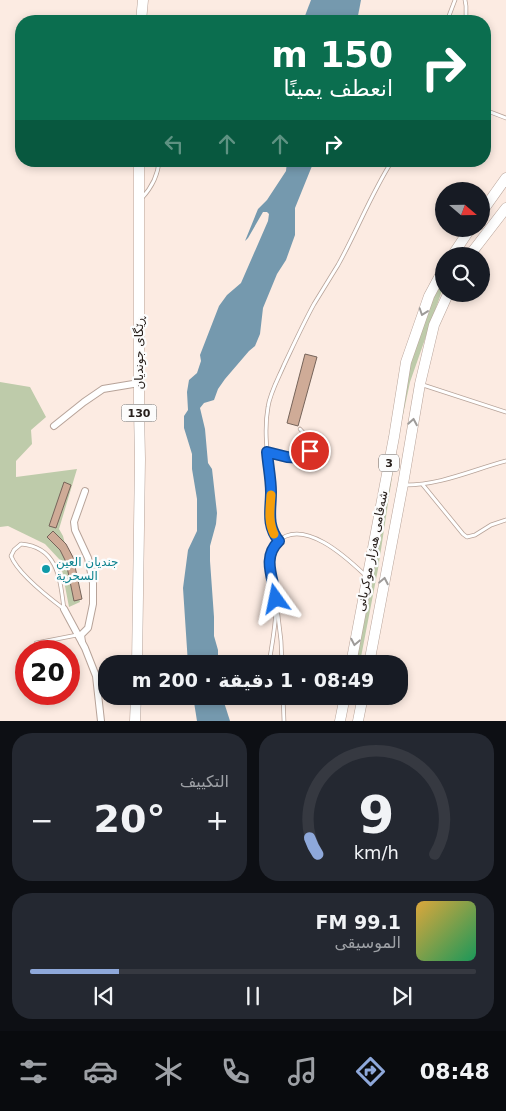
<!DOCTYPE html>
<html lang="ar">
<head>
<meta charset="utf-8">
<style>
  :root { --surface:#171b24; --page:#242831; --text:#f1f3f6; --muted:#9ea1a6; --line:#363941; --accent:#8ea8da }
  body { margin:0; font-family:"DejaVu Sans",Vazirmatn,sans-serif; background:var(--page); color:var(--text); direction:rtl; height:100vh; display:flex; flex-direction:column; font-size:19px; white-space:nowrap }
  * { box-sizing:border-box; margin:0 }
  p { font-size:16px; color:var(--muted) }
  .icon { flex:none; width:28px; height:28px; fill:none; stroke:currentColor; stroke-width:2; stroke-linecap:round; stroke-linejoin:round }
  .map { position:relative; height:721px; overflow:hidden; direction:ltr }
  .drawer { display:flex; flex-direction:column; gap:12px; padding:12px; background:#0d0f14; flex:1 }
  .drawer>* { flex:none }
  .banner { position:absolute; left:15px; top:15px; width:476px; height:152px; border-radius:20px; box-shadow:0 2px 8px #0003; direction:rtl; background:#0b6e4f; color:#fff; overflow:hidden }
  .needle { width:32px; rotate:110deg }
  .controls { position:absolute; left:435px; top:182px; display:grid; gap:10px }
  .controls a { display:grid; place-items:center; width:55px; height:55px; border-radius:50%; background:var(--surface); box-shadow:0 2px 8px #0003; font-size:25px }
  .speed { position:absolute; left:15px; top:640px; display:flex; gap:10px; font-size:25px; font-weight:700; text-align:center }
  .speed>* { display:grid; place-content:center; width:65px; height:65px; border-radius:50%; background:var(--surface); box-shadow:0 2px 8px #0003; line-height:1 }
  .speed .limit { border:8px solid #d22; background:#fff; color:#111 }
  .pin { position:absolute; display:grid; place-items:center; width:42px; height:42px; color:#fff; margin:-21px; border:2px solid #fff; border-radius:50%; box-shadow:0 1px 5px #0007 }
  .me { position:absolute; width:55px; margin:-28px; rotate:348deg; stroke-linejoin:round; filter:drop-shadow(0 0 4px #0008) }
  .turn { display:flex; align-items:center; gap:18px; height:105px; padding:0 15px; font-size:22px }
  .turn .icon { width:65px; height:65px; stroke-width:2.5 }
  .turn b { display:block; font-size:35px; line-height:42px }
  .lanes { display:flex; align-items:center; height:48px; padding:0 15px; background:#0003; justify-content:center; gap:25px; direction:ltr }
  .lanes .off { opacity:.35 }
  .big { font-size:38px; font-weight:700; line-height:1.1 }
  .drawer .card { flex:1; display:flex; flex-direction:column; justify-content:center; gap:8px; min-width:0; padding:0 18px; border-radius:20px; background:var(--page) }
  .drawer .dial { align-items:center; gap:0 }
  .dial svg { height:130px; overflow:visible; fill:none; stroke:var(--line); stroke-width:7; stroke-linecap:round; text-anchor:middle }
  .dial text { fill:var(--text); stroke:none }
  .song { display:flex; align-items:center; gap:15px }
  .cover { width:60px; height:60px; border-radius:8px; background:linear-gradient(135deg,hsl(40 70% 55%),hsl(150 70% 35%)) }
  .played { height:5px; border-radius:2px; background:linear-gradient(90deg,var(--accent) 20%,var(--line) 20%) }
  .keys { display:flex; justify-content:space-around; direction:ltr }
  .heat { display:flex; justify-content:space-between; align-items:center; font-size:28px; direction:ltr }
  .drawer .tiles { flex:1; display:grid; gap:12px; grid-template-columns:1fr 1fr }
  .card:last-child { grid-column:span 2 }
  .trip { position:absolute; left:98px; top:655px; width:310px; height:50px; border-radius:20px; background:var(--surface); box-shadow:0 2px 8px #0003; font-weight:700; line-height:50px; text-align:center; direction:rtl }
  .tab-bar { display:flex; height:80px; justify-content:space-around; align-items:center; background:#090b0e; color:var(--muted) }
  .tab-bar .icon { width:35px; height:35px }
  .tab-bar .on { color:var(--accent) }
  .tab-bar b { font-size:22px; color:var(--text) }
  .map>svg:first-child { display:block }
  .green { fill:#becbaa }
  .water { fill:#7599ae }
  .building { fill:#cfab97; stroke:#76645a }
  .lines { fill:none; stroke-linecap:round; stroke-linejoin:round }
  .service-casing { stroke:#b7a399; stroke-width:4.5 }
  .minor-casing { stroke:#b7a399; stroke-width:8 }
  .primary-casing { stroke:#b7a399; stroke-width:11 }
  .trunk-casing { stroke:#b7a399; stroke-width:11 }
  .service { stroke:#fff; stroke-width:3 }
  .minor { stroke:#fff; stroke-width:6 }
  .primary { stroke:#fff; stroke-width:10 }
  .trunk { stroke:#fff; stroke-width:10 }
  .oneway { stroke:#9e9b99 }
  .route-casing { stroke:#114b97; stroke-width:12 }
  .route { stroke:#1a73e8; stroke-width:9 }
  .slow { stroke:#f59e0b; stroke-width:9 }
  .culture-dot { fill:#0f9aa8; stroke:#fcfcfc; stroke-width:2 }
  .labels { text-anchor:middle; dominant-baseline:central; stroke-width:4.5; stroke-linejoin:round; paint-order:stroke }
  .shield { fill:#fcfcfc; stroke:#68625f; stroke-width:1 }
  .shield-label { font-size:11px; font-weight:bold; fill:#28201c }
  .street-label { font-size:12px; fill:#28201c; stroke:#fcfcfc }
  .culture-label { font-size:12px; fill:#0d838f; stroke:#fcfcfc; text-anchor:start }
</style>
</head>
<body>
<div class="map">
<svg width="506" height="721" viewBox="0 0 506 721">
  <rect width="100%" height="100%" fill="#fcebe2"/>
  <g class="green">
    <path d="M 444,270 L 444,285 L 410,382 L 398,438 L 378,569 L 361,657 L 360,661 L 357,661 L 355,657 L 403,381 Z"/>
    <path d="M 0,382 L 30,387 L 46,417 L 31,430 L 32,444 L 16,461 L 16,477 L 77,469 L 59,529 L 63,536 L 80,602 L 69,607 L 60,560 L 45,544 L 8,526 L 0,527 Z"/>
  </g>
  <g class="water">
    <path d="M 311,0 L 361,0 L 357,21 L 303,21 Z"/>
    <path d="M 287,161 L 314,161 L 295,208 L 295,235 L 286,260 L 277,274 L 263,308 L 260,334 L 255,346 L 249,351 L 225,379 L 218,389 L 214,400 L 204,403 L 200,408 L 205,429 L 208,463 L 212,469 L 217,513 L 216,524 L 210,546 L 210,561 L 214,617 L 214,636 L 218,650 L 218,664 L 188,664 L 183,588 L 188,550 L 197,531 L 197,499 L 192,469 L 192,454 L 184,428 L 184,416 L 188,410 L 187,392 L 189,380 L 197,373 L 201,361 L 200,355 L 219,306 L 227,295 L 241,283 L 268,221 L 269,214 L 267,212 L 263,212 L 248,238 L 245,241 L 258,209 L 267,200 L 286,171 Z"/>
    <path d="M 193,696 L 222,696 L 230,721 L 197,721 Z"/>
  </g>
  <g class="building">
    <path d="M 305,354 L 317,357 L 298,426 L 287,423 Z"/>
    <path d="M 64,482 L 71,485 L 56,528 L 49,526 Z"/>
    <path d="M 53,531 L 66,544 L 75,561 L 74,562 L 82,599 L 74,601 L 66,562 L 60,550 L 47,537 Z"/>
  </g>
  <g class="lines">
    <defs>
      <g id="service">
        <path d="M 465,0 L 466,6 L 466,21"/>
        <path d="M 447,21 L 455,0"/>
        <path d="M 485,110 L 506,118"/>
        <path d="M 142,198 C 152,187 158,176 159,161"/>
        <path d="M 423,385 L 506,412"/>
        <path d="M 267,452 L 287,457 L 305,459 C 316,447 309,438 300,429"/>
        <path d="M 405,485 C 441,485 472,470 506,461"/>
        <path d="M 423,485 L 463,534 L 467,537 L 475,535 L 491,525 L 506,520"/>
        <path d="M 279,541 C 264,523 272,510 271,490 C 269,462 263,435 268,407 C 270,393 278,379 284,365 C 294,344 303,324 314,304 C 322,291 330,278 338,265 C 357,231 371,194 392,161"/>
        <path d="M 21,544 C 58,547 60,579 64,609 C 48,597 18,574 11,556 L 14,550 Z"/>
        <path d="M 277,607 L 281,641 L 282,664"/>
        <path d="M 36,643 L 77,635"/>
        <path d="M 269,664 C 272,643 277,621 276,599 C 276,584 265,569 269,555 C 271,550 274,545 277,542 C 303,517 346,557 365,575"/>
        <path d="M 283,696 L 284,721"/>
      </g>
      <g id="minor">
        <path d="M 54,426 L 84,402 L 103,389 L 139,383"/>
        <path d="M 64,609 L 85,648 L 96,676 L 101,721"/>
        <path d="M 82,642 L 81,635 L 88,628 L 93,604 L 93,583 L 88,558 L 75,530 L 74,522 L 85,491"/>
      </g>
      <g id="primary">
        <path d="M 141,21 L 143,0"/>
        <path d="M 137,664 L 140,459 L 139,410 L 139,161"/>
        <path d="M 135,721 L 136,696"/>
      </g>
      <g id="trunk">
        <path d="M 481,213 L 506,178"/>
        <path d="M 452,256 L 470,229"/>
        <path d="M 469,256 L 506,208"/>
        <path d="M 351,664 L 394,437 L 406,362 L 429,296 L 444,268"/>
        <path d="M 369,664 L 403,484 L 420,384 L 434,325 L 448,294"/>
        <path d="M 340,721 L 345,696"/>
        <path d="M 358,721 L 363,696"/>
      </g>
    </defs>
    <use href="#service" class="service-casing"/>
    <use href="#minor" class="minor-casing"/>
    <use href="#primary" class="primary-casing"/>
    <use href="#trunk" class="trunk-casing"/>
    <use href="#service" class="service"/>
    <use href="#minor" class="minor"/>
    <use href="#primary" class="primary"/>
    <use href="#trunk" class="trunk"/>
  </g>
  <defs><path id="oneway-chevron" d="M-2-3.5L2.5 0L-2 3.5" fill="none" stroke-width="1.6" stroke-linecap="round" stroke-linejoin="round" transform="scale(1.25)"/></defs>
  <g class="oneway">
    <use href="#oneway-chevron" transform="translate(423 312) rotate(109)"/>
    <use href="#oneway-chevron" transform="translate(413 422) rotate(-80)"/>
    <use href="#oneway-chevron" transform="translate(384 581) rotate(-79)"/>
    <use href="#oneway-chevron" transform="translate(355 642) rotate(101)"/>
  </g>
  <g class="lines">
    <defs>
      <path id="route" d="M 276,599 C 274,579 261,558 279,541 C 266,525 271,510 271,492 C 271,479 268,465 267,452 L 287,457 L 305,458 L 310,451"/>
    </defs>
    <use href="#route" class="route-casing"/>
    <use href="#route" class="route"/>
    <path class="slow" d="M 271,495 C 270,509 268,522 274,534"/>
  </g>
  <circle class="culture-dot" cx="46" cy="569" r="5"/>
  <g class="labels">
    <g class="shield">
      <rect x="121.5" y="404.5" width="35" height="17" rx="4"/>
      <rect x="379" y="454.5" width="20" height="17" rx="4"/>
    </g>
    <g class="shield-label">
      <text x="139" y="413">130</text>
      <text x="389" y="463">3</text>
    </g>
    <g class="street-label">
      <text transform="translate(139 353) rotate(-90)">ڕێگای جوندیان</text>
      <text transform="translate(372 551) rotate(-79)">شەقامی ھەژار موکریانی</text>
    </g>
    <g class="culture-label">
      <text x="56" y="562">جنديان العين<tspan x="56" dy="14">السحرية</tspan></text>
    </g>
  </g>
</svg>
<div class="controls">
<a><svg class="needle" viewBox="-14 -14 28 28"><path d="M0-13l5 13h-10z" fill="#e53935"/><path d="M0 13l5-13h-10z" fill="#9ea1a6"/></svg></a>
<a><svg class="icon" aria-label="search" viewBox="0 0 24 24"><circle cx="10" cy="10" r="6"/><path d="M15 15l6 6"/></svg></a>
</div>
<div class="speed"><div class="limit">20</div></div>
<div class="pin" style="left:310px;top:451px;background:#d93025"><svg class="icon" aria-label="arrive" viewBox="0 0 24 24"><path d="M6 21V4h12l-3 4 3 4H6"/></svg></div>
<svg class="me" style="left:276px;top:599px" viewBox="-20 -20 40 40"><path d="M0-17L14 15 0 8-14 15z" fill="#1a73e8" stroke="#fff" stroke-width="4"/></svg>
<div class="trip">08:49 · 1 دقيقة · 200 m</div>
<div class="banner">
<div class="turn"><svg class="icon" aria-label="right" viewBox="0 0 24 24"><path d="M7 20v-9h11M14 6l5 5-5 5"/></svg><div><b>150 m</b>انعطف يمينًا</div></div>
<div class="lanes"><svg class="icon off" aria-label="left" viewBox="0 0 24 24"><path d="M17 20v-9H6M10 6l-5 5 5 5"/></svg><svg class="icon off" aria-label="ahead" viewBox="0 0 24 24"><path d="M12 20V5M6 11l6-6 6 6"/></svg><svg class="icon off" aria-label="ahead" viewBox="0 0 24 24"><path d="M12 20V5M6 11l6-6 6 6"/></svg><svg class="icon" aria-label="right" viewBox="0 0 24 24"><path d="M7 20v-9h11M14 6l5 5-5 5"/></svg></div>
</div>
</div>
<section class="drawer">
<div class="tiles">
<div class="card dial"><svg viewBox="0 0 100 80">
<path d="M14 69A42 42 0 1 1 86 69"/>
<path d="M14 69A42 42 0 0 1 9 59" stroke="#8ea8da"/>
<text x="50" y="56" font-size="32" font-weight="700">9</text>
<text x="50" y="72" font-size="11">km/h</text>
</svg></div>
<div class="card"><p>التكييف</p>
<div class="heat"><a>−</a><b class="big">20°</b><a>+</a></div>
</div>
<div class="card">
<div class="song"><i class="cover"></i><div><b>99.1 FM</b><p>الموسيقى</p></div></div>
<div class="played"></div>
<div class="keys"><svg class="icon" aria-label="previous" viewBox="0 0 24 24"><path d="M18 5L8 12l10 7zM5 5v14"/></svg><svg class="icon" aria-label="pause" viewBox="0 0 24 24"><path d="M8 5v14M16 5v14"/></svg><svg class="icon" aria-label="next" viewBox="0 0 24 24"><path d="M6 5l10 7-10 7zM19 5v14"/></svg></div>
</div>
</div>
</section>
<nav class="tab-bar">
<b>08:48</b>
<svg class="icon on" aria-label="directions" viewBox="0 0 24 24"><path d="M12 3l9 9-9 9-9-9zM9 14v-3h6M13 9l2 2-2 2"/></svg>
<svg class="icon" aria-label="music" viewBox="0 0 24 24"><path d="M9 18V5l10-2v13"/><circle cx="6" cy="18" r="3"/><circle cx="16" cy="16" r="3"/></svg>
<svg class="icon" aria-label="phone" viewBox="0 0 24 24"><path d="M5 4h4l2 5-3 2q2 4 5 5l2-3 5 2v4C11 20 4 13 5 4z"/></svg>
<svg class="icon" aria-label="climate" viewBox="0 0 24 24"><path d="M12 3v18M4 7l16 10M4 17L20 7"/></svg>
<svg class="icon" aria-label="car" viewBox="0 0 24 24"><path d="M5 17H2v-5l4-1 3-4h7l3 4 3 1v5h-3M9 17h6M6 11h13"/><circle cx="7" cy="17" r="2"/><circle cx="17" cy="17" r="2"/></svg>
<svg class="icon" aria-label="filters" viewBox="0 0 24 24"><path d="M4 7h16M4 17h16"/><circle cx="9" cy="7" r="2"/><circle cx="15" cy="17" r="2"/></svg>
</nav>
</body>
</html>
